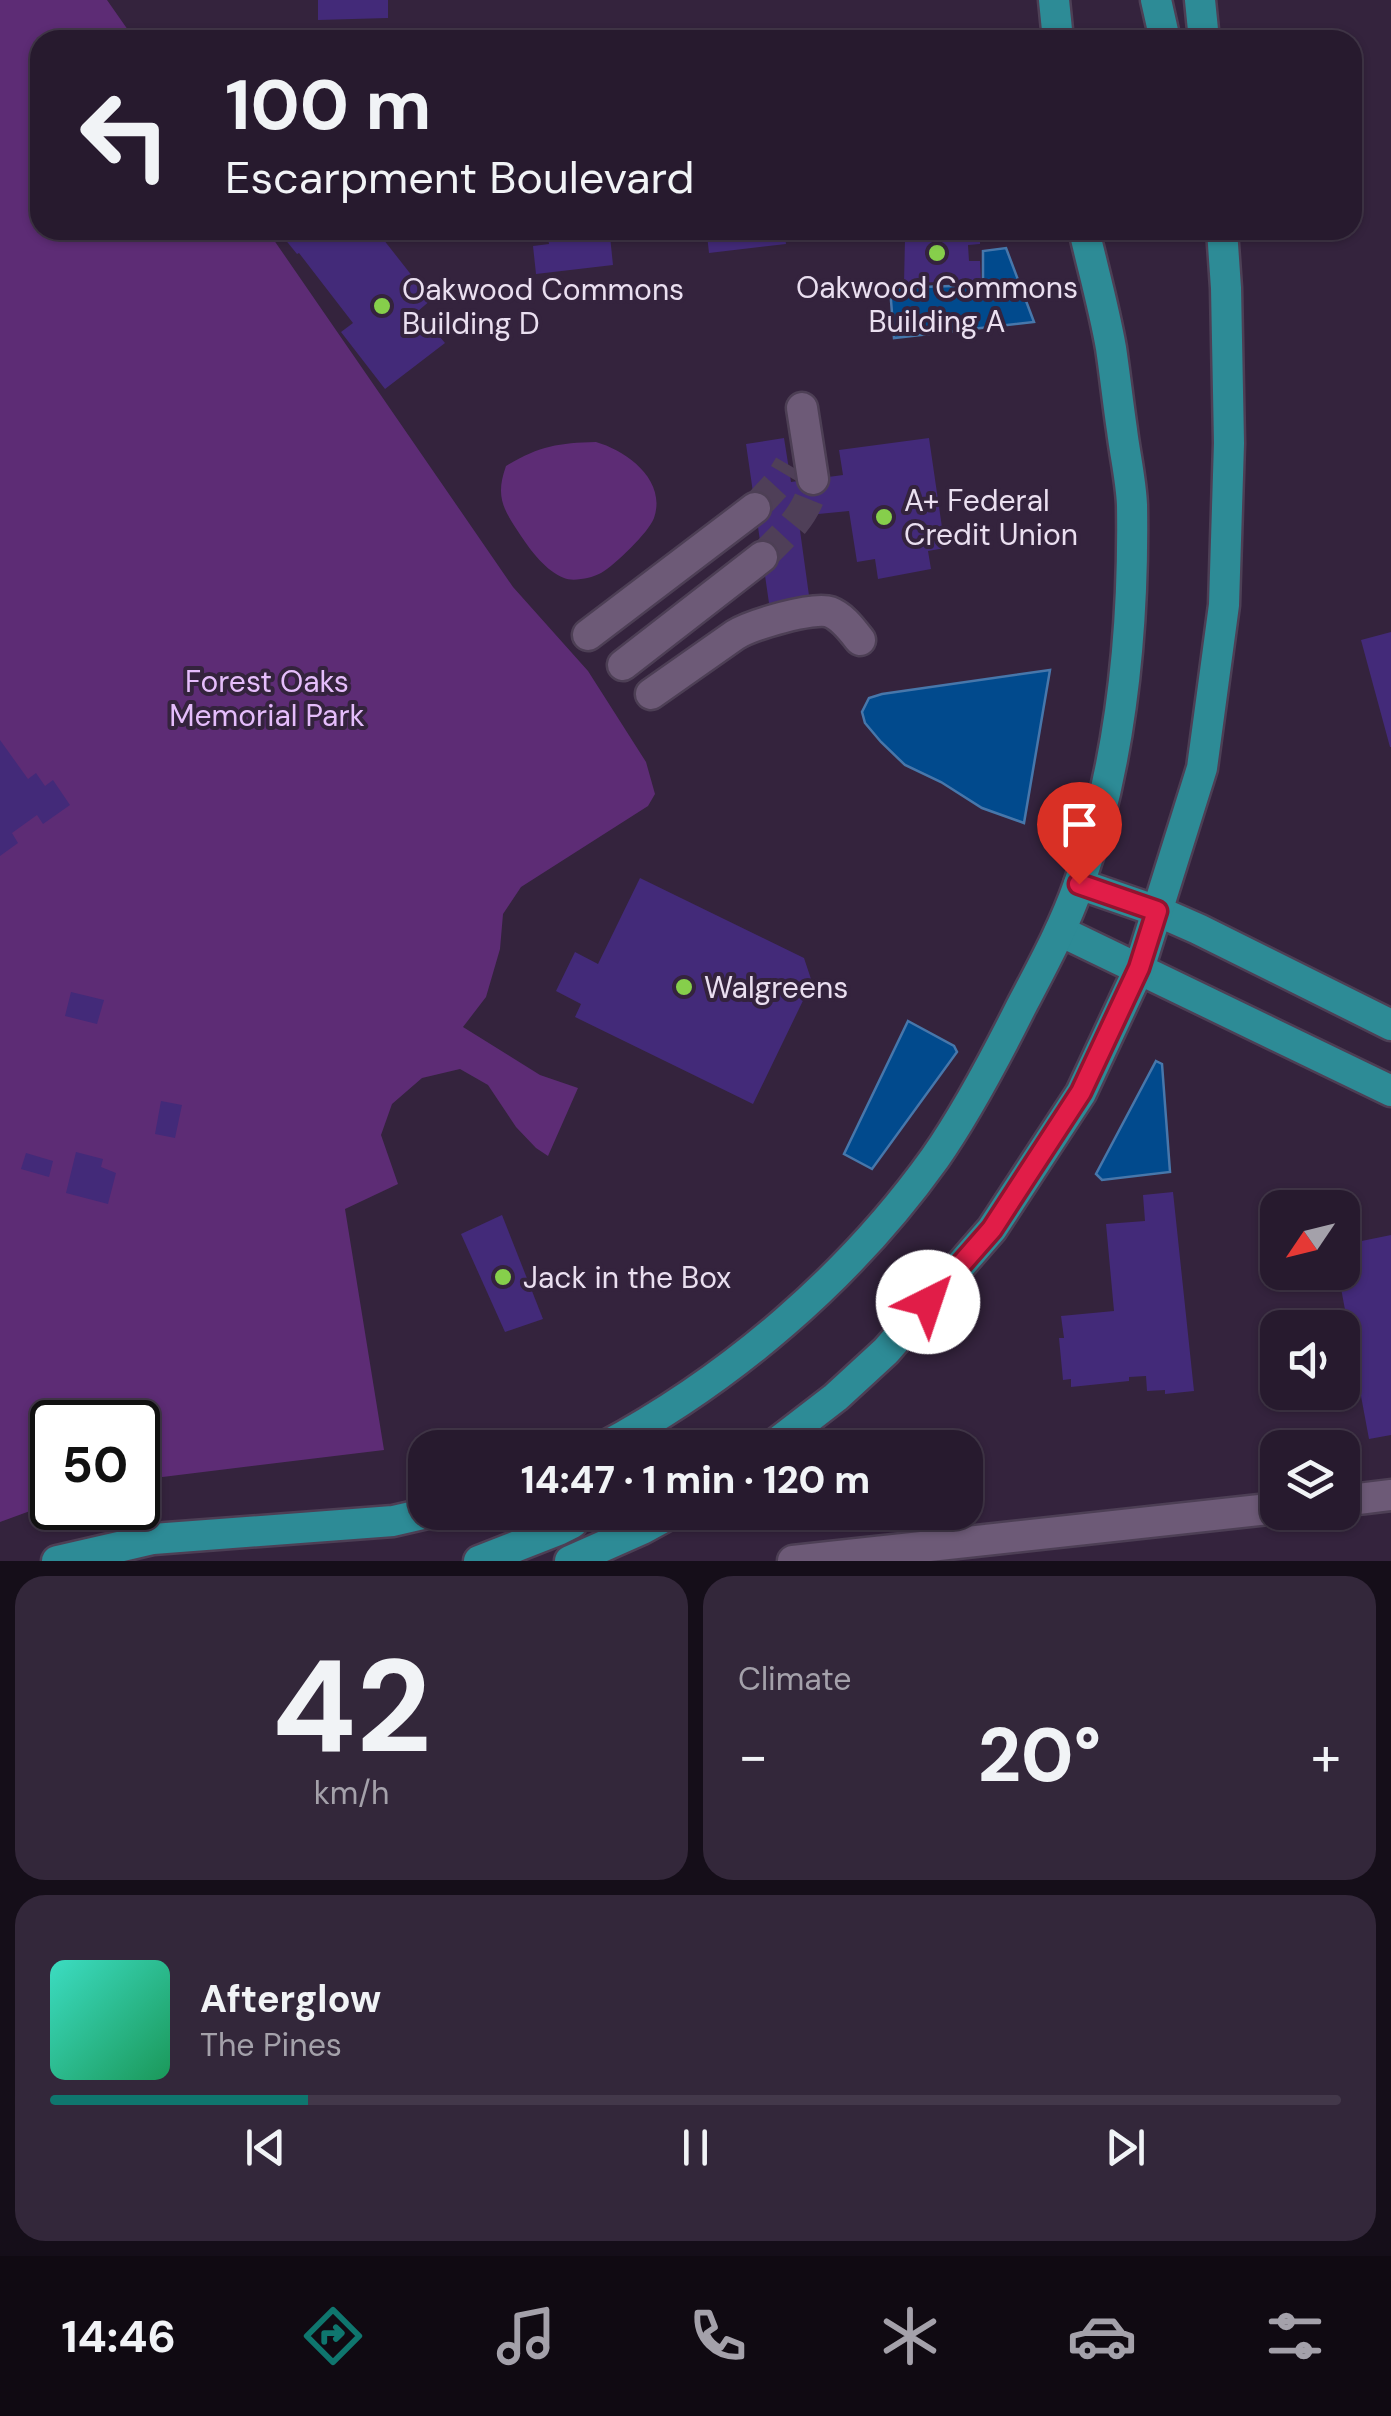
<!DOCTYPE html>
<html lang="en">
<head>
<meta charset="utf-8">
<style>
  :root { --surface:#271a2e; --page:#33273a; --text:#f1f3f6; --muted:#a4a1aa; --line:#43384a; --accent:#0f766e }
  body { margin:0; font-family:"DM Sans",sans-serif; background:var(--page); color:var(--text); height:100vh; display:flex; flex-direction:column; font-size:38px; white-space:nowrap }
  * { box-sizing:border-box; margin:0 }
  p { font-size:32px; color:var(--muted) }
  .icon { flex:none; width:55px; height:55px; fill:none; stroke:currentColor; stroke-width:2; stroke-linecap:round; stroke-linejoin:round }
  .map { position:relative; height:1561px; overflow:hidden }
  .sheet { display:flex; flex-direction:column; gap:15px; padding:15px; background:#150e19; flex:1 }
  .sheet>* { flex:none }
  .top-card { position:absolute; left:30px; top:30px; width:1332px; height:210px; border-radius:30px; box-shadow:0 2px 8px #0004,0 0 0 2px var(--line); background:#271a2e; color:var(--text); overflow:hidden }
  .needle { width:65px; rotate:235deg }
  .fabs { position:absolute; left:1260px; top:1190px; display:grid; gap:20px }
  .fabs a { display:grid; place-items:center; width:100px; height:100px; border-radius:20px; background:var(--surface); box-shadow:0 2px 8px #0004,0 0 0 2px var(--line); font-size:50px }
  .speed { position:absolute; left:30px; top:1400px; display:flex; gap:20px; font-size:50px; font-weight:700; text-align:center }
  .speed>* { display:grid; place-content:center; width:130px; height:130px; border-radius:50%; background:var(--surface); box-shadow:0 2px 8px #0004,0 0 0 2px var(--line); line-height:1 }
  .speed .limit { border:5px solid #111; border-radius:15px; background:#fff; color:#111 }
  .pin { position:absolute; display:grid; place-items:center; width:85px; height:85px; color:#fff; margin:-102px -42px; border-radius:50% 50% 50% 0; rotate:-45deg; box-shadow:0 0 10px #0007 }
  .pin .icon { rotate:45deg }
  .me { position:absolute; width:110px; margin:-55px; rotate:41deg; stroke-linejoin:round; filter:drop-shadow(0 0 8px #0008) }
  .turn { display:flex; align-items:center; gap:35px; height:210px; padding:0 30px; font-size:45px }
  .turn .icon { width:130px; height:130px; stroke-width:2.5 }
  .turn b { display:block; font-size:70px; line-height:85px }
  .big { font-size:75px; font-weight:800; line-height:1.1 }
  .sheet .widget { flex:1; display:flex; flex-direction:column; justify-content:center; gap:15px; min-width:0; padding:0 35px; border-radius:30px; background:var(--page) }
  .sheet .dial { align-items:center; gap:0 }
  .dial b { font-size:130px; line-height:1 }
  .song { display:flex; align-items:center; gap:30px }
  .cover { width:120px; height:120px; border-radius:15px; background:linear-gradient(135deg,hsl(170 70% 55%),hsl(150 70% 35%)) }
  .played { height:10px; border-radius:5px; background:linear-gradient(90deg,var(--accent) 20%,var(--line) 20%) }
  .keys { display:flex; justify-content:space-around; direction:ltr }
  .heat { display:flex; justify-content:space-between; align-items:center; font-size:55px; direction:ltr }
  .sheet .tiles { flex:1; display:grid; gap:15px; grid-template-columns:1fr 1fr }
  .widget:last-child { grid-column:span 2 }
  .trip { position:absolute; left:408px; top:1430px; width:575px; height:100px; border-radius:30px; background:var(--surface); box-shadow:0 2px 8px #0004,0 0 0 2px var(--line); font-weight:800; line-height:100px; text-align:center }
  .dock { display:flex; height:160px; justify-content:space-around; align-items:center; background:#100a12; color:var(--muted) }
  .dock .icon { width:70px; height:70px }
  .dock .on { color:var(--accent) }
  .dock b { font-size:45px; color:var(--text) }
  .map>svg:first-child { display:block }
  .green { fill:#5d2c75 }
  .water { fill:#014a8d; stroke:#4777ab; stroke-width:2.5 }
  .building { fill:#432a79 }
  .lines { fill:none; stroke-linecap:round; stroke-linejoin:round }
  .minor-tunnel { stroke:#4f3f58; stroke-width:30; stroke-dasharray:30 15; stroke-linecap:butt }
  .minor-casing { stroke:#4d3f55; stroke-width:35 }
  .major-casing { stroke:#4d3f55; stroke-width:35 }
  .minor { stroke:#6d5a77; stroke-width:30 }
  .major { stroke:#2d8b96; stroke-width:30 }
  .route-casing { stroke:#92132f; stroke-width:25 }
  .route { stroke:#e11d48; stroke-width:18 }
  .poi-dot { fill:#86cf4b; stroke:#34233d; stroke-width:4 }
  .labels { text-anchor:middle; dominant-baseline:central; stroke-width:8; stroke-linejoin:round; paint-order:stroke }
  .poi-label { font-size:30px; fill:#eadff0; stroke:#34233d; text-anchor:start }
  .park-label { font-size:30px; fill:#e5bdfb; stroke:#34233d }
</style>
</head>
<body>
<div class="map">
<svg width="1391" height="1561" viewBox="0 0 1391 1561">
  <rect width="100%" height="100%" fill="#34233d"/>
  <g class="green">
    <path d="M 0,0 L 107,0 L 135,40 L 40,40 L 40,230 L 267,230 L 513,587 L 588,671 L 646,762 L 655,794 L 648,806 L 521,887 L 503,914 L 500,949 L 486,997 L 463,1027 L 540,1075 L 578,1088 L 548,1156 L 536,1148 L 516,1127 L 488,1085 L 460,1069 L 422,1078 L 392,1104 L 381,1135 L 398,1184 L 345,1209 L 384,1450 L 138,1480 L 138,1422 L 52,1422 L 52,1503 L 0,1522 Z"/>
    <path d="M 596,442 C 627,451 667,480 654,518 C 649,532 615,565 601,573 C 592,578 573,582 564,578 C 546,571 531,551 521,536 C 503,509 495,497 506,466 C 539,446 558,443 596,442 Z"/>
  </g>
  <g class="water">
    <path d="M 1006,248 L 1034,322 L 894,338 L 890,288 L 983,285 L 983,251 Z"/>
    <path d="M 1050,670 L 1024,823 L 982,808 L 941,782 L 905,765 L 881,742 L 865,723 L 862,712 L 869,698 L 882,694 Z"/>
    <path d="M 908,1021 L 954,1046 L 957,1052 L 872,1169 L 844,1154 Z"/>
    <path d="M 1156,1061 L 1162,1064 L 1170,1172 L 1102,1180 L 1096,1174 Z"/>
  </g>
  <g class="building">
    <path d="M 318,0 L 388,0 L 388,18 L 318,20 Z"/>
    <path d="M 294,230 L 376,230 L 431,300 L 418,311 L 445,343 L 385,389 L 341,332 L 353,323 L 299,253 L 297,254 L 284,238 Z"/>
    <path d="M 532,230 L 623,230 L 623,234 L 610,236 L 613,265 L 536,274 L 533,246 L 549,244 L 548,238 L 533,240 Z"/>
    <path d="M 709,230 L 784,230 L 786,244 L 709,253 L 707,235 L 710,235 Z"/>
    <path d="M 886,230 L 980,230 L 980,244 L 968,245 L 969,261 L 980,261 L 981,281 L 904,283 L 905,239 L 887,239 Z"/>
    <path d="M 784,438 L 791,482 L 843,475 L 839,450 L 929,438 L 945,548 L 928,551 L 931,569 L 878,579 L 875,559 L 857,562 L 849,511 L 798,516 L 811,610 L 771,617 L 746,444 Z"/>
    <path d="M 1391,632 L 1391,747 L 1390,747 L 1361,640 Z"/>
    <path d="M 0,740 L 28,779 L 36,773 L 45,786 L 53,780 L 70,805 L 43,824 L 37,815 L 12,833 L 18,843 L 0,856 Z"/>
    <path d="M 640,878 L 804,958 L 812,982 L 753,1104 L 575,1017 L 581,1004 L 556,991 L 575,952 L 598,964 Z"/>
    <path d="M 71,992 L 104,1000 L 97,1024 L 65,1016 Z"/>
    <path d="M 161,1101 L 182,1105 L 175,1138 L 155,1134 Z"/>
    <path d="M 76,1152 L 103,1159 L 101,1167 L 116,1173 L 108,1204 L 66,1193 Z"/>
    <path d="M 26,1153 L 53,1161 L 49,1177 L 21,1169 Z"/>
    <path d="M 1173,1192 L 1194,1391 L 1165,1394 L 1165,1390 L 1147,1391 L 1146,1376 L 1129,1377 L 1129,1381 L 1071,1387 L 1071,1379 L 1063,1380 L 1059,1338 L 1064,1338 L 1061,1316 L 1114,1311 L 1106,1224 L 1145,1221 L 1143,1195 Z"/>
    <path d="M 502,1215 L 543,1319 L 505,1332 L 461,1234 Z"/>
    <path d="M 1391,1235 L 1391,1435 L 1369,1439 L 1338,1272 L 1342,1272 L 1342,1245 Z"/>
  </g>
  <g class="lines">
    <g class="minor-tunnel">
      <path d="M 755,508 L 779,482 L 789,465"/>
      <path d="M 762,557 C 783,536 813,510 813,479"/>
    </g>
    <defs>
      <g id="minor">
        <path d="M 802,408 L 813,479"/>
        <path d="M 588,635 L 755,508"/>
        <path d="M 623,665 L 762,557"/>
        <path d="M 651,694 L 735,635 C 751,625 814,606 830,612 C 843,617 852,630 860,640"/>
        <path d="M 1342,1501 L 1391,1495"/>
        <path d="M 793,1561 L 1278,1508"/>
      </g>
      <g id="major">
        <path d="M 1054,0 L 1058,40"/>
        <path d="M 1156,0 L 1165,40"/>
        <path d="M 1200,0 L 1204,40"/>
        <path d="M 1079,884 L 1157,911 L 1198,929 L 1391,1025"/>
        <path d="M 1060,931 L 1391,1091"/>
        <path d="M 602,1448 C 731,1379 850,1277 935,1158 C 967,1112 996,1057 1021,1007 C 1042,967 1064,927 1079,884 C 1121,764 1134,632 1132,505 C 1131,480 1125,455 1122,430 C 1118,403 1115,375 1111,348 C 1104,308 1093,269 1084,230"/>
        <path d="M 770,1448 L 836,1397 L 886,1351 L 992,1229 L 1081,1093 L 1139,969 L 1202,768 L 1224,605 L 1229,443 L 1226,288 L 1222,230"/>
        <path d="M 57,1561 L 153,1539 L 393,1521 L 432,1512"/>
        <path d="M 479,1561 L 558,1530 L 572,1523 L 577,1512"/>
        <path d="M 570,1561 L 642,1529 L 673,1512"/>
      </g>
    </defs>
    <use href="#minor" class="minor-casing"/>
    <use href="#major" class="major-casing"/>
    <use href="#minor" class="minor"/>
    <use href="#major" class="major"/>
  </g>
  <g class="lines">
    <defs>
      <path id="route" d="M 928,1302 L 992,1229 L 1081,1092 L 1139,968 L 1157,911 L 1079,884"/>
    </defs>
    <use href="#route" class="route-casing"/>
    <use href="#route" class="route"/>
  </g>
  <g class="poi-dot">
    <circle cx="937" cy="253" r="10"/>
    <circle cx="382" cy="306" r="10"/>
    <circle cx="884" cy="517" r="10"/>
    <circle cx="684" cy="987" r="10"/>
    <circle cx="503" cy="1277" r="10"/>
  </g>
  <g class="labels">
    <g class="poi-label">
      <text x="937" y="287" text-anchor="middle">Oakwood Commons<tspan x="937" dy="34">Building A</tspan></text>
      <text x="402" y="289">Oakwood Commons<tspan x="402" dy="34">Building D</tspan></text>
      <text x="904" y="500">A+ Federal<tspan x="904" dy="34">Credit Union</tspan></text>
      <text x="704" y="987">Walgreens</text>
      <text x="523" y="1277">Jack in the Box</text>
    </g>
    <g class="park-label">
      <text x="267" y="681">Forest Oaks<tspan x="267" dy="34">Memorial Park</tspan></text>
    </g>
  </g>
</svg>
<div class="fabs">
<a><svg class="needle" viewBox="-14 -14 28 28"><path d="M0-13l5 13h-10z" fill="#e53935"/><path d="M0 13l5-13h-10z" fill="#a4a1aa"/></svg></a>
<a><svg class="icon" aria-label="sound" viewBox="0 0 24 24"><path d="M4 9h4l5-4v14l-5-4H4zM17 9q2 3 0 6"/></svg></a>
<a><svg class="icon" aria-label="layers" viewBox="0 0 24 24"><path d="M12 4l9 5-9 5-9-5zM3 14l9 5 9-5"/></svg></a>
</div>
<div class="speed"><div class="limit">50</div></div>
<div class="pin" style="left:1079px;top:884px;background:#d93025"><svg class="icon" aria-label="arrive" viewBox="0 0 24 24"><path d="M6 21V4h12l-3 4 3 4H6"/></svg></div>
<svg class="me" style="left:928px;top:1302px" viewBox="-20 -20 40 40"><circle r="19" fill="#fff"/><path d="M0-13L10 11 0 6-10 11z" fill="#e11d48"/></svg>
<div class="trip">14:47 · 1 min · 120 m</div>
<div class="top-card">
<div class="turn"><svg class="icon" aria-label="left" viewBox="0 0 24 24"><path d="M17 20v-9H6M10 6l-5 5 5 5"/></svg><div><b>100 m</b>Escarpment Boulevard</div></div>
</div>
</div>
<section class="sheet">
<div class="tiles">
<div class="widget dial"><b>42</b><p>km/h</p></div>
<div class="widget"><p>Climate</p>
<div class="heat"><a>−</a><b class="big">20°</b><a>+</a></div>
</div>
<div class="widget">
<div class="song"><i class="cover"></i><div><b>Afterglow</b><p>The Pines</p></div></div>
<div class="played"></div>
<div class="keys"><svg class="icon" aria-label="previous" viewBox="0 0 24 24"><path d="M18 5L8 12l10 7zM5 5v14"/></svg><svg class="icon" aria-label="pause" viewBox="0 0 24 24"><path d="M8 5v14M16 5v14"/></svg><svg class="icon" aria-label="next" viewBox="0 0 24 24"><path d="M6 5l10 7-10 7zM19 5v14"/></svg></div>
</div>
</div>
</section>
<nav class="dock">
<b>14:46</b>
<svg class="icon on" aria-label="directions" viewBox="0 0 24 24"><path d="M12 3l9 9-9 9-9-9zM9 14v-3h6M13 9l2 2-2 2"/></svg>
<svg class="icon" aria-label="music" viewBox="0 0 24 24"><path d="M9 18V5l10-2v13"/><circle cx="6" cy="18" r="3"/><circle cx="16" cy="16" r="3"/></svg>
<svg class="icon" aria-label="phone" viewBox="0 0 24 24"><path d="M5 4h4l2 5-3 2q2 4 5 5l2-3 5 2v4C11 20 4 13 5 4z"/></svg>
<svg class="icon" aria-label="climate" viewBox="0 0 24 24"><path d="M12 3v18M4 7l16 10M4 17L20 7"/></svg>
<svg class="icon" aria-label="car" viewBox="0 0 24 24"><path d="M5 17H2v-5l4-1 3-4h7l3 4 3 1v5h-3M9 17h6M6 11h13"/><circle cx="7" cy="17" r="2"/><circle cx="17" cy="17" r="2"/></svg>
<svg class="icon" aria-label="filters" viewBox="0 0 24 24"><path d="M4 7h16M4 17h16"/><circle cx="9" cy="7" r="2"/><circle cx="15" cy="17" r="2"/></svg>
</nav>
</body>
</html>
